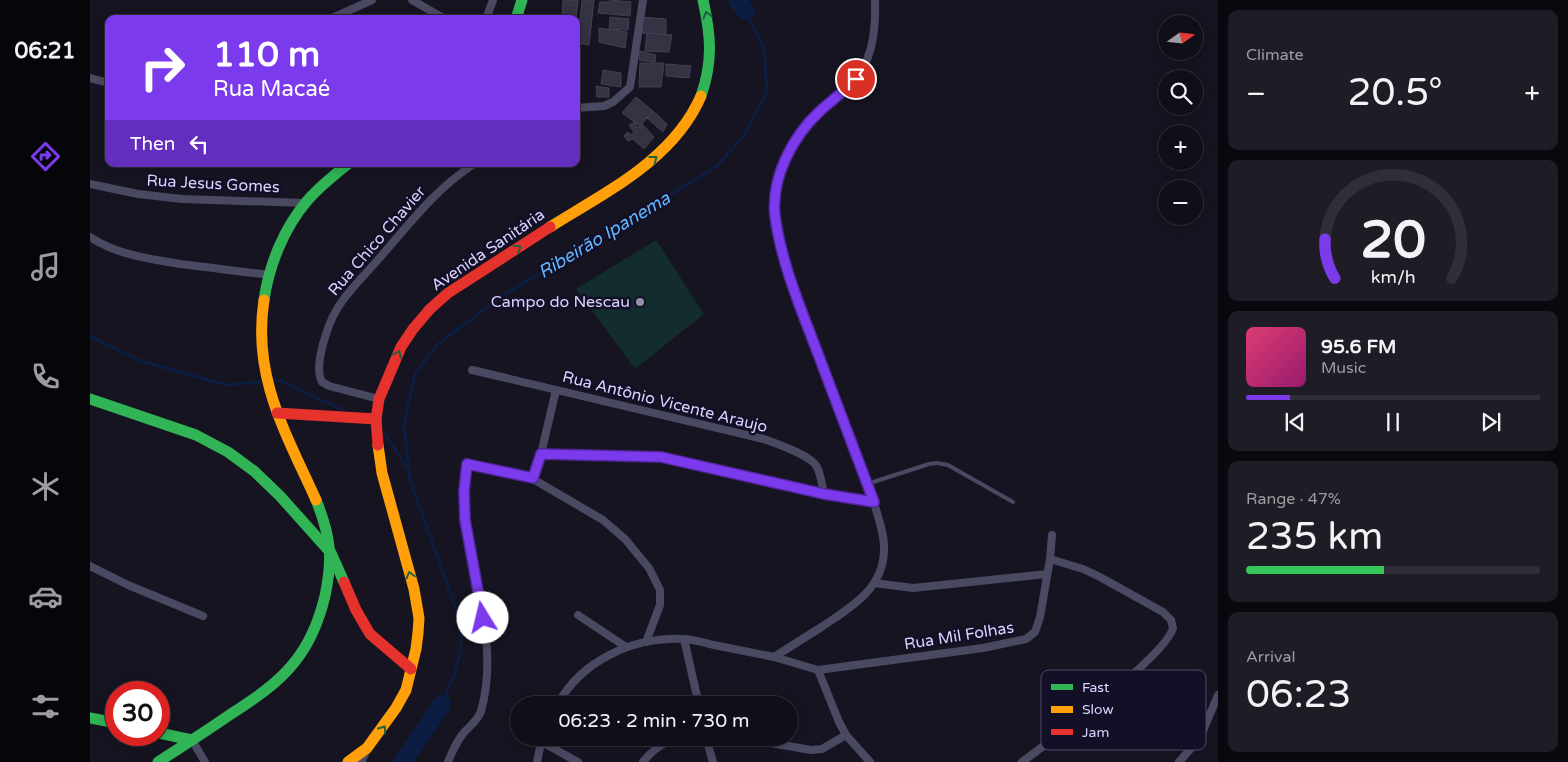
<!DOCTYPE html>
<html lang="en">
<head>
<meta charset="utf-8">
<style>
  :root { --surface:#100f19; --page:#1e1d26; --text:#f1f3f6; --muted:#9c9ca2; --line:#302f38; --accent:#7c3aed }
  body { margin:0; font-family:"Varela Round",sans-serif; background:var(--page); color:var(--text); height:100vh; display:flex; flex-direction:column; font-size:19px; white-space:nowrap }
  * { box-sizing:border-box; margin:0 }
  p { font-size:16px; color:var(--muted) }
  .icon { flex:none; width:28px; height:28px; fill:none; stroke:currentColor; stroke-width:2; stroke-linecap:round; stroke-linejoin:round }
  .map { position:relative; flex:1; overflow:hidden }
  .drawer { display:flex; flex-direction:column; gap:10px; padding:10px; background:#09080e; width:350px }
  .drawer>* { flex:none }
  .top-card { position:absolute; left:15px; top:15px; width:475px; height:152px; border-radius:10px; box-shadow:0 2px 12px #0003,0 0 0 1px var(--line); background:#7c3aed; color:#fff; overflow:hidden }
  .needle { width:32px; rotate:75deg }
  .controls { position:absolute; left:1068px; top:15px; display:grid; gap:10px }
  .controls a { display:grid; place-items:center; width:45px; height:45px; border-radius:50%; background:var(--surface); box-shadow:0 2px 12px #0003,0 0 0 1px var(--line); font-size:25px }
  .speed { position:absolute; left:15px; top:681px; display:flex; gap:10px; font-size:25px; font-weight:700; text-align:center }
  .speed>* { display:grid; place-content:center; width:65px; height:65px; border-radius:50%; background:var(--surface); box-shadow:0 2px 12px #0003,0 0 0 1px var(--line); line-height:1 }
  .speed .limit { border:8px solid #d22; background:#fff; color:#111 }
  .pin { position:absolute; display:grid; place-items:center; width:42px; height:42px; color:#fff; margin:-21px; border:2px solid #fff; border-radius:50%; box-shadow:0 1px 5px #0007 }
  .me { position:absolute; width:55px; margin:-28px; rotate:351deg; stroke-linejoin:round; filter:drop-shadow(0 0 4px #0008) }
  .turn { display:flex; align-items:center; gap:18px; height:105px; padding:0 25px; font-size:22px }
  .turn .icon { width:65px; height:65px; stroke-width:2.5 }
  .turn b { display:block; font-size:35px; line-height:42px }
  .then { display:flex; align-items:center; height:48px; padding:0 25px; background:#0003; gap:10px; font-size:19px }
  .big { font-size:38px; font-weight:600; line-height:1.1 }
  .drawer .widget { flex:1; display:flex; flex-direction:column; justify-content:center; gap:8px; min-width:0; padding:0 18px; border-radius:10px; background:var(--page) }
  .drawer .dial { align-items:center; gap:0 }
  .dial svg { height:130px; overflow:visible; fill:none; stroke:var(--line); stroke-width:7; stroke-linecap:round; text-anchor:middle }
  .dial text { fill:var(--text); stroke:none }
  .song { display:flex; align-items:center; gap:15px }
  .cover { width:60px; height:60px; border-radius:8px; background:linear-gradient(135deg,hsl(340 70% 55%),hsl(320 70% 35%)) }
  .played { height:5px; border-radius:2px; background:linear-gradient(90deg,var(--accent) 15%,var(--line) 15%) }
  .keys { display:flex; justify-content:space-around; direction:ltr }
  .heat { display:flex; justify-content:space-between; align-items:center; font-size:28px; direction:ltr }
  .charge { height:8px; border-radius:4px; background:linear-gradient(90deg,#34c759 47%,var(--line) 0) }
  .trip { position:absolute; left:420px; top:696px; width:288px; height:50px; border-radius:25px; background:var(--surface); box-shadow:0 2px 12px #0003,0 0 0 1px var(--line); font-weight:600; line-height:50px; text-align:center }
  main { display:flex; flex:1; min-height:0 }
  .tabs { display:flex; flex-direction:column; width:90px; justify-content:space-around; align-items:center; background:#06060a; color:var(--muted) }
  .tabs .icon { width:35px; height:35px }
  .tabs .selected { color:var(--accent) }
  .tabs b { font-size:22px; color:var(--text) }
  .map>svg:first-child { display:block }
  .green { fill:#132c2d }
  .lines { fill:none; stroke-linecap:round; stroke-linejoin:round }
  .stream { stroke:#0b1e41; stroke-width:3 }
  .river { stroke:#0b1e41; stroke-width:18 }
  .building { fill:#343243; stroke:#433f54 }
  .lane { stroke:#4a4962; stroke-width:4 }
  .street { stroke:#4a4962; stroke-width:8 }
  .fast { stroke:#30b455; stroke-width:11 }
  .slow { stroke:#ff9f0a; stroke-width:11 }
  .jam { stroke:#e5322d; stroke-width:11 }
  .oneway { stroke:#22623e }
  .route-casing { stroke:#51269a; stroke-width:12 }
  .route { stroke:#7c3aed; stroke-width:9 }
  .poi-dot { fill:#9591b1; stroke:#130f26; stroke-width:2 }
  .labels { text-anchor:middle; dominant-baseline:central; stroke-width:5; stroke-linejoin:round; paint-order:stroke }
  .street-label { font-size:16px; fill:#d9d4ff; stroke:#130f26 }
  .poi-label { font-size:16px; fill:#d9d4ff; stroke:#130f26; text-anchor:end }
  .water-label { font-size:18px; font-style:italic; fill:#62b6ff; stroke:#130f26 }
  .key { fill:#130f26; stroke:#4e4a67; stroke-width:1 }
  .key-label { font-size:14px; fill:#d9d4ff }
</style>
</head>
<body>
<main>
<nav class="tabs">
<b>06:21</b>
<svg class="icon selected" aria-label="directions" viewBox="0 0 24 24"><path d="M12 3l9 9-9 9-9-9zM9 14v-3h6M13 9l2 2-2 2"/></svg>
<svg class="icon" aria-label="music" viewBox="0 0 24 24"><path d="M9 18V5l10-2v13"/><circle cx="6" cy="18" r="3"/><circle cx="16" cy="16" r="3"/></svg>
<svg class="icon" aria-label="phone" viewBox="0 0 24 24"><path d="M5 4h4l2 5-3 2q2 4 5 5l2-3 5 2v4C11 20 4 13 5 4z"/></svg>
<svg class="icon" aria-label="climate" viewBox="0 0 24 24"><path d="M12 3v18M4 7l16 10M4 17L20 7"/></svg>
<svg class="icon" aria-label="car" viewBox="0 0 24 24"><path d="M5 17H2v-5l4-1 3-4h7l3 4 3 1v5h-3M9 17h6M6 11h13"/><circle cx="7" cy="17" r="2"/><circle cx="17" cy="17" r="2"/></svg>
<svg class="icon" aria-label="filters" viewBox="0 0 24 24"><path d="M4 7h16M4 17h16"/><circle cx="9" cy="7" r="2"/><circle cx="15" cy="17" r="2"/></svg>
</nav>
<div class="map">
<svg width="1128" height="762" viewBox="0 0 1128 762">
  <rect width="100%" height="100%" fill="#161421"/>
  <path class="green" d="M 566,240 L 614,314 L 545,369 L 486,289 Z"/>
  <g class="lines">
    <g class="stream">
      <path d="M 0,336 L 51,361 L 136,385 L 189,380 L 253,410"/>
      <path d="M 295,434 L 318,469"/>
      <path d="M 352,704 L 364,675 L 371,651 L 370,620 L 320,480 L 314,424 L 325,374 L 348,344 L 412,296 L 626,167 L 653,137 L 677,92 L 674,49 L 656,11"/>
    </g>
    <g class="river">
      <path d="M 647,0 L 656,11"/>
      <path d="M 313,762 L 352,704"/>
    </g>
  </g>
  <g class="building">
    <path d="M 473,0 L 488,0 L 486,19 L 472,19 Z"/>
    <path d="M 492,0 L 504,0 L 499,45 L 486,43 L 486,31 L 489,32 Z"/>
    <path d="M 520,0 L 541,2 L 540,16 L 508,13 L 510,2 L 519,2 Z"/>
    <path d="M 520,17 L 539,19 L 538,30 L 519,29 Z"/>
    <path d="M 551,17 L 576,19 L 576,34 L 552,33 Z"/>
    <path d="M 509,28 L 537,32 L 535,48 L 509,42 Z"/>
    <path d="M 557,33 L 582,35 L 579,52 L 555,51 Z"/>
    <path d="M 550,51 L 566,55 L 565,62 L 549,60 Z"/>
    <path d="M 550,63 L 574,63 L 571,87 L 549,87 Z"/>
    <path d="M 576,64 L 601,66 L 599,78 L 576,76 Z"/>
    <path d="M 513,70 L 531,73 L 531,87 L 511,84 Z"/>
    <path d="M 506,86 L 519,88 L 519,97 L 507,97 Z"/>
    <path d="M 546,97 L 563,111 L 550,126 L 532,113 Z"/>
    <path d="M 563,111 L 577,124 L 573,132 L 557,118 Z"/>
    <path d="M 545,122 L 547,128 L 552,124 L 564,137 L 554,149 L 543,139 L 538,141 L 534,136 L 538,132 L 541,135 L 544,132 L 539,125 Z"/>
  </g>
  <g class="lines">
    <path class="lane" d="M 777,484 L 839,464 L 847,463 L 858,465 L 923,502"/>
    <g class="street">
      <path d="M 322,0 L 355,19"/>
      <path d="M 240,19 L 282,0"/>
      <path d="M 396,19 L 403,0"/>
      <path d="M 0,78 L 19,83"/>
      <path d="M 486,108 L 514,106 L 523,102 L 540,87 L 553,0"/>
      <path d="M 0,184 L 48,194 L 92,199 L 216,203"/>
      <path d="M 0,237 C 28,255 59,259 91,264 C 121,268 150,271 179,275"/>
      <path d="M 382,370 L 674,439 C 687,444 721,455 727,467 C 731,475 732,485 734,494"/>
      <path d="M 289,399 L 239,386 L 232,382 C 223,366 238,324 247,309 C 257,292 273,277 286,262 C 317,227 345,189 384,164"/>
      <path d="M 451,454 L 571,457 L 734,494 L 784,502"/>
      <path d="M 443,479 L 451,454 L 466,390"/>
      <path d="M 0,566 L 38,585 L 113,616"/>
      <path d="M 784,583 L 823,588 L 957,574"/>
      <path d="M 488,615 L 536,647"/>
      <path d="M 594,639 L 609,705"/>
      <path d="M 684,657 L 728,670 L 749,722 L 756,735 L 780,762"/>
      <path d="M 728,670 L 893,648 L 936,639 L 945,632 L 950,617 L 960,559 L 962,535"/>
      <path d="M 467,705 C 492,660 543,637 593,639 C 603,639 614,643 624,645 C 644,649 664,653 684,657 C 700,647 717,636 733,626 C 761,607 793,589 794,551 C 795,535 788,518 784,502 C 762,445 741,389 720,332 C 707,298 686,248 685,212 C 684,188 691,165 703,144 C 717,121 737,107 756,90 C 782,66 786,34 785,0"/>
      <path d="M 616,738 L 623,762"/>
      <path d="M 653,738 L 721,750 L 732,749 L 756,735"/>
      <path d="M 102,740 L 115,762"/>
      <path d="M 450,741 L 488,762"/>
      <path d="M 271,762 L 277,750"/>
      <path d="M 358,762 C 362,752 366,743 372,735 C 378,727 388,721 391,711 C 409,649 384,583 375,521 C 372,502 374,483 377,464 L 443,479 L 513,520 L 535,539 L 559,568 L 570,590 L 570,605 L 556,642"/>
      <path d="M 447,762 L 452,738"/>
      <path d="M 553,762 C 562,750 573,742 588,738"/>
      <path d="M 932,762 C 960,741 1075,657 1083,628 L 1081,620 L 1073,612 L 1010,577 L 993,569 L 960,559"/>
      <path d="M 1089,762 L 1110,738 L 1128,695"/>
    </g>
    <g class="fast">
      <path d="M 426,19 L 432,0"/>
      <path d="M 611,96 C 623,61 621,36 613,0"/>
      <path d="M 174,300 C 179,265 194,228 217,201 C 229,187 244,175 258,164"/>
      <path d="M 0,399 L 106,435 L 138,452 L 164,471 L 190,496 L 241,553 L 254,582"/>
      <path d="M 0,718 L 26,723"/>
      <path d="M 69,733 L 102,740"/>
      <path d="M 68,762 C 91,747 115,732 138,716 C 161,701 185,686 203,664 C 219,645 229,621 235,596 C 243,558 241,537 226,500"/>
    </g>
    <g class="slow">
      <path d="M 460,227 C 516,192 584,159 611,96"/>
      <path d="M 174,300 C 162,377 196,433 226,500"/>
      <path d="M 258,762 L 277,748 L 306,708 L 316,690 L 326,649 L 328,633 L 329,618 L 324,589 L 292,473 L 288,445"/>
    </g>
    <g class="jam">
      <path d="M 187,413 L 286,419"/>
      <path d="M 288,445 L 286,419 L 289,399 L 311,347 L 323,329 L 340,309 L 358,293 L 460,227"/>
      <path d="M 254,582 L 266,610 L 280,634 L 321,669"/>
    </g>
  </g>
  <defs><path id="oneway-chevron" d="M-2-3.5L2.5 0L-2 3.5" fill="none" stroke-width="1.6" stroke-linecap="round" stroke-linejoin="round" transform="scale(1.25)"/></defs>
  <g class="oneway">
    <use href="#oneway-chevron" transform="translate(617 15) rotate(-104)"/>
    <use href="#oneway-chevron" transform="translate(564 159) rotate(-37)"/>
    <use href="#oneway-chevron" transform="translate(428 248) rotate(-33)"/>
    <use href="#oneway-chevron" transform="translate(308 354) rotate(-65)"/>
    <use href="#oneway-chevron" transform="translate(320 575) rotate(-105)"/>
    <use href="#oneway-chevron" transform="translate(293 729) rotate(-54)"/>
  </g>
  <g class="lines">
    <defs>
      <path id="route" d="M 393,618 L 375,520 L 374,491 L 377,464 L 443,478 L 451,454 L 571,457 L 734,494 L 784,502 C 764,450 745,398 725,346 C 709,304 691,261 685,216 C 683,197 687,178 695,160 C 703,142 715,125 730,111 C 742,100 755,91 766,79"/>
    </defs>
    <use href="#route" class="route-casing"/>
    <use href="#route" class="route"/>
  </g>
  <circle class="poi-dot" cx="550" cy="302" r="5"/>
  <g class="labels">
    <g class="street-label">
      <text transform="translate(123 184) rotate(3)">Rua Jesus Gomes</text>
      <text transform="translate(287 241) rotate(-49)">Rua Chico Chavier</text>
      <text transform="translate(398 250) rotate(-34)">Avenida Sanitária</text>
      <text transform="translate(575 402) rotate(14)">Rua Antônio Vicente Araujo</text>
      <text transform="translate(869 636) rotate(-9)">Rua Mil Folhas</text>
    </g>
    <g class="poi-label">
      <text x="540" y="302">Campo do Nescau</text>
    </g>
    <g class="water-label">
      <text transform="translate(514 235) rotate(-31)">Ribeirão Ipanema</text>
    </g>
  </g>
  <rect x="951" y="670" width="165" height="80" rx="8" class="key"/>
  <rect x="961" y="684" width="22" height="6" fill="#30b455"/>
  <rect x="961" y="706" width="22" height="7" fill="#ff9f0a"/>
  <rect x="961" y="729" width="22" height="6" fill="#e5322d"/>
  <g class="key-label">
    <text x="992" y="692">Fast</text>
    <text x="992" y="714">Slow</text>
    <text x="992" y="737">Jam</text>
  </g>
</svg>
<div class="controls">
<a><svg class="needle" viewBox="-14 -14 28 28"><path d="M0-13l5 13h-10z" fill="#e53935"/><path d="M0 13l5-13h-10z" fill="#9c9ca2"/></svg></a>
<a><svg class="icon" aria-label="search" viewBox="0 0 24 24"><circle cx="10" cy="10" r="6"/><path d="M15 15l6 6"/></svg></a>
<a>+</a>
<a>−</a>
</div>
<div class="speed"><div class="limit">30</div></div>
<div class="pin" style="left:766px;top:79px;background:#d93025"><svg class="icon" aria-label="arrive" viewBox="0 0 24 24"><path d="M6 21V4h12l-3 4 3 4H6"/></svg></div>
<svg class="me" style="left:393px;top:618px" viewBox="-20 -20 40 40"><circle r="19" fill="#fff"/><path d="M0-13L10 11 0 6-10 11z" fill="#7c3aed"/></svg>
<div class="trip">06:23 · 2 min · 730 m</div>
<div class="top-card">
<div class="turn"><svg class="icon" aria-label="right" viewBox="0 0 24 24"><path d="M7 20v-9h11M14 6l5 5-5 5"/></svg><div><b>110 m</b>Rua Macaé</div></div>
<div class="then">Then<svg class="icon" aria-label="left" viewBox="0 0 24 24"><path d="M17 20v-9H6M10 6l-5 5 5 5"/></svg></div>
</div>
</div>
<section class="drawer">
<div class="widget"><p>Climate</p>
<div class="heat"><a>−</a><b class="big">20.5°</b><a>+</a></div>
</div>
<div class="widget dial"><svg viewBox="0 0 100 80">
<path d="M14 69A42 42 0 1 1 86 69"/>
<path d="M14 69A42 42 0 0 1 8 45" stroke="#7c3aed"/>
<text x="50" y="56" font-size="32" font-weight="700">20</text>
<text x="50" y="72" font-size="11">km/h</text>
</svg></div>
<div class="widget">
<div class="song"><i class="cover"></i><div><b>95.6 FM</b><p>Music</p></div></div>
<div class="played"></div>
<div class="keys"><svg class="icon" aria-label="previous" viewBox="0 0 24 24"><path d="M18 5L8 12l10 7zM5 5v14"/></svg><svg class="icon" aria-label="pause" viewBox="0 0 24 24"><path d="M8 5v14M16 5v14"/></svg><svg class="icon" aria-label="next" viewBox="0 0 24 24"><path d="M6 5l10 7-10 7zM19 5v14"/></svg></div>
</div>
<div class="widget"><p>Range · 47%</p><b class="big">235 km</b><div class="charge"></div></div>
<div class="widget"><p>Arrival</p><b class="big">06:23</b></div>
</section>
</main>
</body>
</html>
